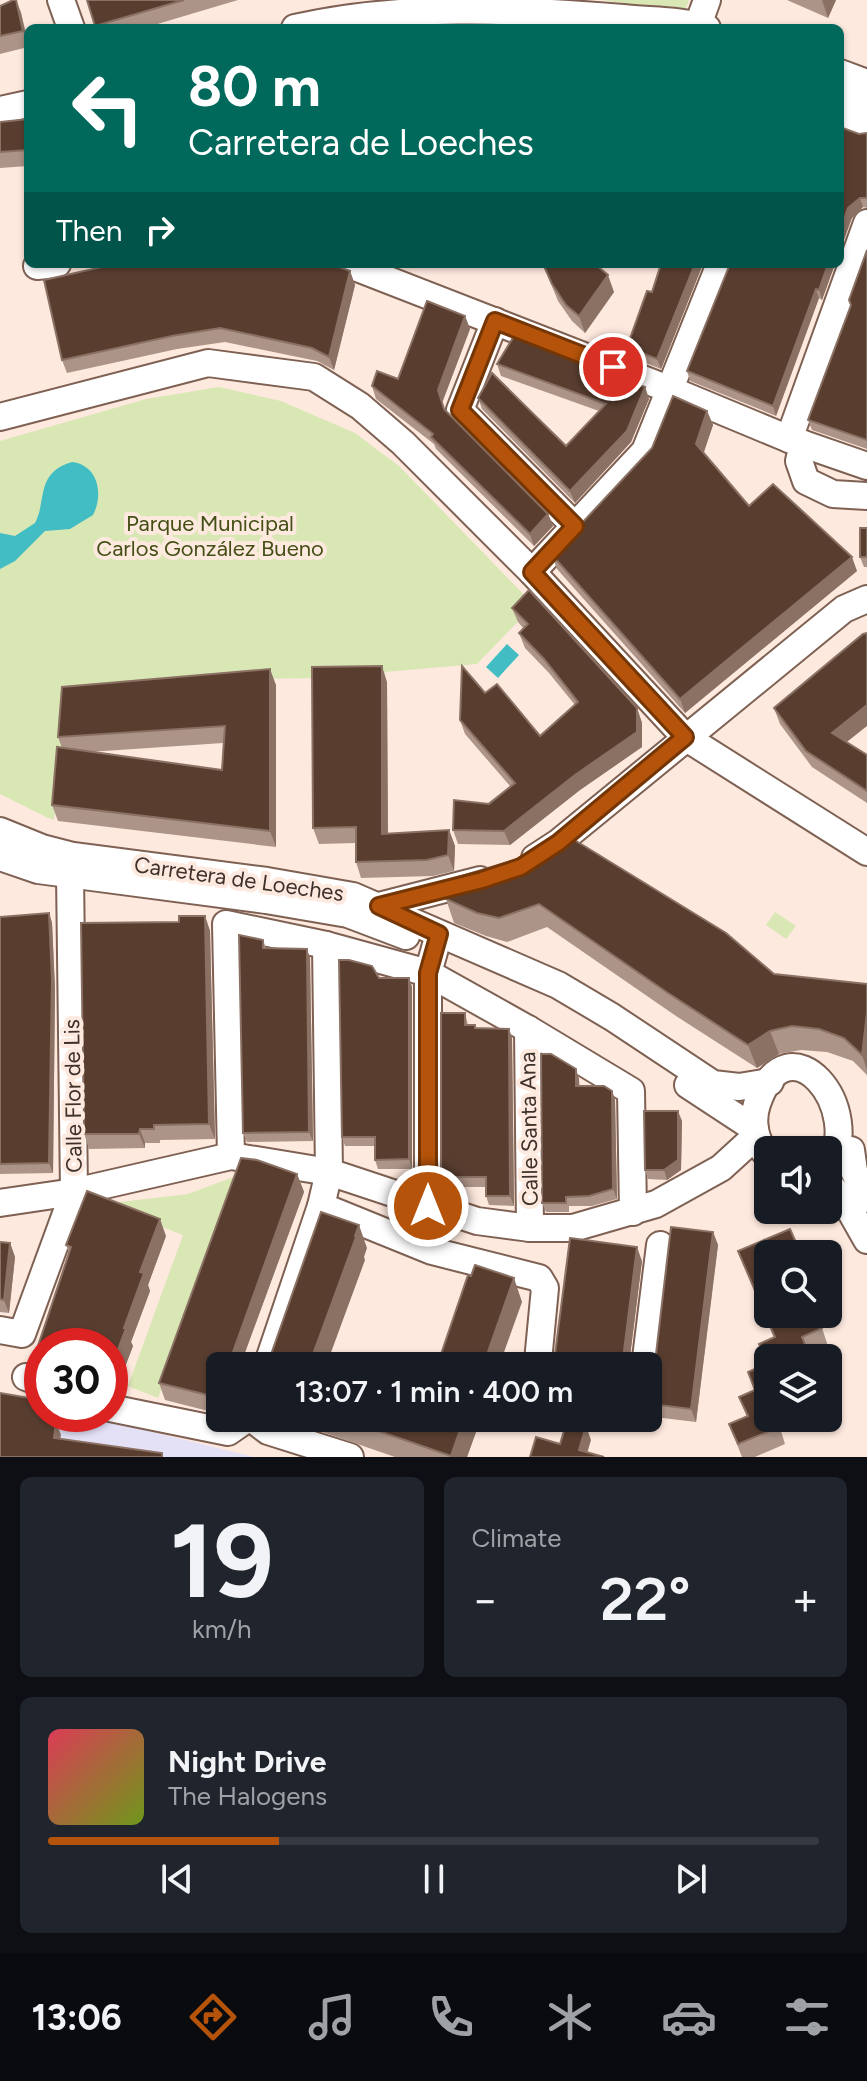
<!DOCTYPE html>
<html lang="en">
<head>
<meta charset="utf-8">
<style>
  :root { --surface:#171b24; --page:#20242c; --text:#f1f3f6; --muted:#9ea1a6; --line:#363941; --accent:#b45309 }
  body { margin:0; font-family:Figtree,sans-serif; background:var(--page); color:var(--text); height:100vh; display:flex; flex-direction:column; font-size:30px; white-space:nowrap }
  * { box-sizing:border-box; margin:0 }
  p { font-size:26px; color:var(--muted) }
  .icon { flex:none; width:44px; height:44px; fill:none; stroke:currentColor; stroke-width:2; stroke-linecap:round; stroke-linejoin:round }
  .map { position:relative; height:1457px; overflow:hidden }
  .panel { display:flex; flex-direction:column; gap:20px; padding:20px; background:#0d0f14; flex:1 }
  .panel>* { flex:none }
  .hud { position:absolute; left:24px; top:24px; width:820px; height:244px; border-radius:12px; box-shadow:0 2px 6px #0004; background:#00695c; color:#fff; overflow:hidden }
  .fabs { position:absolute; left:754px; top:1136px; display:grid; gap:16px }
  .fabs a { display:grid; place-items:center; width:88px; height:88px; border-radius:12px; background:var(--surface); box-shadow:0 2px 6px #0004; font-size:40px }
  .speed { position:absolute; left:24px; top:1328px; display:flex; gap:16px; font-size:40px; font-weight:700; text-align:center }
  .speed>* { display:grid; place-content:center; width:104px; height:104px; border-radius:50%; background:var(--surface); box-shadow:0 2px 6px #0004; line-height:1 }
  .speed .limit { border:12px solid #d22; background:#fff; color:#111 }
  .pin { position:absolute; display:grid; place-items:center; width:68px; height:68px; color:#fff; margin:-34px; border:4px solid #fff; border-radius:50%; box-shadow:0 2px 8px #0007 }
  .me { position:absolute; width:88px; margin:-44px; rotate:0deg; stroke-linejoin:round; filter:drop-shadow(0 0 6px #0008) }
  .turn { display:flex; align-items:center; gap:28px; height:168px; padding:0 32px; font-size:36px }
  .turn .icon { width:104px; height:104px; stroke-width:2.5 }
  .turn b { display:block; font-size:56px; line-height:68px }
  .then { display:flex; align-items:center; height:76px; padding:0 32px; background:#0003; gap:16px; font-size:30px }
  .big { font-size:60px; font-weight:600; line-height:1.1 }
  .panel .card { flex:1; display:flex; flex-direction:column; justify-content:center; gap:12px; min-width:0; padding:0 28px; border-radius:12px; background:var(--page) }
  .panel .dial { align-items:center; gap:0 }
  .dial b { font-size:104px; line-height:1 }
  .song { display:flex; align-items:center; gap:24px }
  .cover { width:96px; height:96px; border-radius:12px; background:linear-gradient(135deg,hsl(350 70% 55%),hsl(80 70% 35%)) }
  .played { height:8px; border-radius:4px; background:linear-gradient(90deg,var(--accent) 30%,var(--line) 30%) }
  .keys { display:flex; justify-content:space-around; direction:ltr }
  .heat { display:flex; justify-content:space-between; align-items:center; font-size:44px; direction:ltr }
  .panel .tiles { flex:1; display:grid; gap:20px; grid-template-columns:1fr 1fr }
  .card:last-child { grid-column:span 2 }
  .trip { position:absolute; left:206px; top:1352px; width:456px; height:80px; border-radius:12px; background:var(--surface); box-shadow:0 2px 6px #0004; font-weight:600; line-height:80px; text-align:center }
  .menu { display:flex; height:128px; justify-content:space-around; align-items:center; background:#090b0e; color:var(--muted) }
  .menu .icon { width:56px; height:56px }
  .menu .active { color:var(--accent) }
  .menu b { font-size:36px; color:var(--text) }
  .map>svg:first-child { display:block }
  .education { fill:#e4e1f7 }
  .green { fill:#d9e7b5 }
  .water { fill:#42bdc4 }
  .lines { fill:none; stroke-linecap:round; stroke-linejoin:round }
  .minor-casing { stroke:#7e6152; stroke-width:30 }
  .minor { stroke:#fff; stroke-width:26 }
  .wall { fill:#ac9488; fill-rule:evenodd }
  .shaded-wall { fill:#8a7164 }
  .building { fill:#593e30; stroke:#8a7164; stroke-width:2 }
  .route-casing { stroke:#753606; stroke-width:20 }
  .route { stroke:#b45309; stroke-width:14 }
  .labels { text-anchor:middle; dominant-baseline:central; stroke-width:8; stroke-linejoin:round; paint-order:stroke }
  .park-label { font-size:22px; fill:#434f15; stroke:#fee9df }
  .street-label { font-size:22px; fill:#3e312a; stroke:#fee9df }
</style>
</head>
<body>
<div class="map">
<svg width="867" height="1457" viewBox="0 0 867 1457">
  <rect width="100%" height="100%" fill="#fee9df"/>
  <path class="education" d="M 42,1414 L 80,1414 L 254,1457 L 0,1457 Z"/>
  <g class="green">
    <path d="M 601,0 L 689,0 L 685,11 Z"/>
    <path d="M 219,387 L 281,401 L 355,433 L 399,466 L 534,605 L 477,664 L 385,672 L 385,682 L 320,678 L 251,679 L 67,702 L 54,820 L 46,817 L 0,794 L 0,441 L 146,399 Z"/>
    <path d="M 775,912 L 796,926 L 786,939 L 766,925 Z"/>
    <path d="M 239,1175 L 158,1398 L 128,1386 L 183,1235 L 103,1204 L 188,1194 Z"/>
  </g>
  <g class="water">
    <path d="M 72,462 C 98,465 104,494 93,515 L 70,529 L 45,531 L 15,561 L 0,569 L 0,533 L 15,536 L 35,523 C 47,501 35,473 72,462 Z"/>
    <path d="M 507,644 L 519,655 L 498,678 L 486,667 Z"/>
  </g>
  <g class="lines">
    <defs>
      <g id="minor">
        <path d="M 61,0 L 71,28"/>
        <path d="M 698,25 L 707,0"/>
        <path d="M 295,28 C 401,4 515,9 623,18 C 650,21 681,20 707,28"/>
        <path d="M 840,73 L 867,83"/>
        <path d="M 840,92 L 867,103"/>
        <path d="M 0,110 L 28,104"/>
        <path d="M 840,119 L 867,129"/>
        <path d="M 347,264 L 671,390 L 789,439 L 867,466"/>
        <path d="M 37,266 L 57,264"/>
        <path d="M 495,321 L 460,410 L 575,526"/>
        <path d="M 0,417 L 208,363 L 314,377 L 360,406 L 403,443 L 532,572 L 685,737 L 867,852"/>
        <path d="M 789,439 L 867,223"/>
        <path d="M 803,444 L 799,461 L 806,481 L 833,494 L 867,496"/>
        <path d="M 532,572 L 645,451 L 720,264"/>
        <path d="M 0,831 L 42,848 L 73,856 L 267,881 L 353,896 L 558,985 L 612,1017 L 713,1084 L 739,1087 L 770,1082"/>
        <path d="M 0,857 L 38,870 L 266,900 L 348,914 L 406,936"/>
        <path d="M 535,858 L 558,843 L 844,609 L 867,599"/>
        <path d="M 371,908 L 480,880"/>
        <path d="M 528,1029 L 530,1228"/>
        <path d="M 688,1085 L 755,1129"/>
        <path d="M 851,1150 L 854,1171 L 867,1199"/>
        <path d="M 231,1156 L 226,924 L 326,945 L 428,973 L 528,1029 L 631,1091 L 633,1212"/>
        <path d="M 768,1156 C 755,1142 751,1122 757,1104 C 788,1014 867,1109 828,1169"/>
        <path d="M 828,1183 L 846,1203 L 867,1240"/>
        <path d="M 0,1203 L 74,1192 L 231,1156 L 329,1172 L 477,1221 L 530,1228 L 573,1228 L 656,1204 L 721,1168 L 756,1136"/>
        <path d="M 321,1206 L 432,1251 L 539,1278 L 545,1288 L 538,1361 L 540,1366"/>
        <path d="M 428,1206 L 428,973 L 439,934"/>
        <path d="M 0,1330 L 22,1334 L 74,1192 L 70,874"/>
        <path d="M 267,1366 L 321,1206 L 329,1172 L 326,945"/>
        <path d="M 645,1366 L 660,1245"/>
        <path d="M 26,1377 L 42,1383"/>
        <path d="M 110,1408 L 228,1432 L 248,1418"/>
        <path d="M 251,1418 L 268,1431 L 350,1457"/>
      </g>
    </defs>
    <use href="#minor" class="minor-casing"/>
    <use href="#minor" class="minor"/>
  </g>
  <g class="wall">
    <path d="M 16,0 L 21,13 L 28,42 L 28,47 L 0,54 L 0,6 Z"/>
    <path d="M 87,0 L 238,0 L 144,28 L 96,28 Z"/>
    <path d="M 787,0 L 836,0 L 828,18 Z"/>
    <path d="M 28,119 L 28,166 L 0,168 L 0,122 Z"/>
    <path d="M 867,133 L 867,208 L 863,207 L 852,218 L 859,134 Z"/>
    <path d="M 867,250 L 867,449 L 812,430 L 808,420 L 851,305 Z"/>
    <path d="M 543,264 L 614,292 L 585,333 L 572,321 L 558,301 Z"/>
    <path d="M 661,264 L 703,264 L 661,369 L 631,357 L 627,347 L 652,292 Z"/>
    <path d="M 730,264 L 835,264 L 822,300 L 819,298 L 776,416 L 690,381 L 687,371 Z"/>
    <path d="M 350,271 L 355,285 L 334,370 L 317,361 L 225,342 L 177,349 L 67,373 L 62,360 Z"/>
    <path d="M 465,316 L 470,329 L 442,403 L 444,409 L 548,514 L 553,526 L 534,546 L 436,449 L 434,444 L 376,399 L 372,386 L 398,379 Z"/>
    <path d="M 497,364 L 645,387 L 649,399 L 631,442 L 575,503 L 482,409 L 478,398 L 566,446 L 599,411 L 501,376 Z"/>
    <path d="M 707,411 L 713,425 L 703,453 L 749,506 L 857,571 L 685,713 L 557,569 L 552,555 Z"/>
    <path d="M 867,528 L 867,567 L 864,567 L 860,557 Z"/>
    <path d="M 512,608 L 637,708 L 642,723 L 642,747 L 580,790 L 510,845 L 458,844 L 453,830 L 510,786 L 465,734 L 460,720 L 485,693 L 540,736 L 575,705 L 549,673 L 525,648 L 519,633 L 524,629 L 518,622 Z"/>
    <path d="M 387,682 L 388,834 L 449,830 L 455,846 L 454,871 L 433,876 L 361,878 L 356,862 L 356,843 L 319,844 L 313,828 Z"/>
    <path d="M 276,685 L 276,847 L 58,821 L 52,805 L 62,748 L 58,737 ZM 223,743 L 222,770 L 89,752 Z"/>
    <path d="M 774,708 L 847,742 L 867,755 L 867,803 L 812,767 L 780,724 Z"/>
    <path d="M 518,859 L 774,974 L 867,984 L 867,1075 L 853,1061 L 827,1052 L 801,1050 L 779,1054 L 757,1068 L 676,1016 L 547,927 L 507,942 L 486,936 L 454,923 L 446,899 Z"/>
    <path d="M 49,913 L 52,923 L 55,989 L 53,1173 L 0,1174 L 0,917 Z"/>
    <path d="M 205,916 L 210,931 L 215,1139 L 160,1140 L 160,1143 L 145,1143 L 145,1148 L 89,1149 L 84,1134 L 179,922 Z"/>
    <path d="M 263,940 L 266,948 L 310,958 L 313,1141 L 247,1142 L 243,1133 Z"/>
    <path d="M 379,978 L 409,978 L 412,987 L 412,1169 L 378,1169 L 375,1160 L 375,1146 L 345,1146 L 342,1137 Z"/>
    <path d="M 465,1013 L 468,1025 L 475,1025 L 476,1028 L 509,1029 L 512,1038 L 514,1206 L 489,1205 L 486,1196 L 486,1187 L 444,1187 L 441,1177 Z"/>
    <path d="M 576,1069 L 579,1079 L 579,1086 L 612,1091 L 615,1100 L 617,1199 L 592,1206 L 569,1206 L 569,1212 L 546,1212 L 542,1203 Z"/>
    <path d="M 682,1121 L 681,1170 L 667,1180 L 648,1179 L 645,1170 Z"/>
    <path d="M 297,1174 L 304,1192 L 240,1366 L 220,1366 L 220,1414 L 165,1400 L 159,1383 Z"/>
    <path d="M 790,1229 L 800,1254 L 768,1254 L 822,1328 L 828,1346 L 809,1354 L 811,1358 L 768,1358 L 768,1418 L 797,1418 L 798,1421 L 780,1428 L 785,1444 L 755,1457 L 742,1457 L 729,1424 L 747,1417 L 739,1397 L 754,1390 L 748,1372 L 766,1364 L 759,1344 L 774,1338 L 738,1251 Z"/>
    <path d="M 713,1232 L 718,1245 L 696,1422 L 654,1417 L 650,1404 L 652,1387 L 648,1387 L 648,1366 L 652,1363 Z"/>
    <path d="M 166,1236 L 148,1285 L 150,1291 L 131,1342 L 133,1346 L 115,1393 L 110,1393 L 110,1346 L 42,1346 L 42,1363 L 37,1349 L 69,1253 L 66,1245 Z"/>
    <path d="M 0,1242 L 10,1243 L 15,1257 L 9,1313 L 0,1312 Z"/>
    <path d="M 642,1261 L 629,1363 L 633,1366 L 555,1366 L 554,1362 Z"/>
    <path d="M 282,1418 L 481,1418 L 467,1457 L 395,1457 Z"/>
  </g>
  <g class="shaded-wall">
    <path d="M 16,0 L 21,13 L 28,44 L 23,31 Z"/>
    <path d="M 822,0 L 836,0 L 828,18 Z"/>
    <path d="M 860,198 L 863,207 L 852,218 L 840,251 L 840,231 L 848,208 Z"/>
    <path d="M 695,264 L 703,264 L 661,369 L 657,359 Z"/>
    <path d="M 828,264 L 835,264 L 822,300 L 819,290 Z"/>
    <path d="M 350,271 L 355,285 L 334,370 L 329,357 Z"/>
    <path d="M 608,275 L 614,292 L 585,333 L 579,316 Z"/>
    <path d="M 816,289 L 819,298 L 776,416 L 773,406 Z"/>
    <path d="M 465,316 L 470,329 L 442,403 L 438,390 Z"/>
    <path d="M 645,387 L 649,399 L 631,442 L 575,503 L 570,491 Z"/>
    <path d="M 707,411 L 713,425 L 702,458 L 696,444 Z"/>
    <path d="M 548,514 L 553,526 L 534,546 L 530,534 Z"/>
    <path d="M 852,557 L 857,571 L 685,713 L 680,699 Z"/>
    <path d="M 382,666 L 387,682 L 388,850 L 382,834 Z"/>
    <path d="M 270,669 L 276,685 L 276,847 L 270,831 Z"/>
    <path d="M 867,705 L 867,726 L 838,749 L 832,733 Z"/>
    <path d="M 637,708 L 642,723 L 642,747 L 580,790 L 510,845 L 504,831 Z"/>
    <path d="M 449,830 L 455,846 L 454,871 L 448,855 Z"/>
    <path d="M 49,913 L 52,923 L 55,989 L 53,1173 L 49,1163 Z"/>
    <path d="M 205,916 L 210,931 L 215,1139 L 209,1124 Z"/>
    <path d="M 307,949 L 310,958 L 313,1141 L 309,1132 Z"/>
    <path d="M 409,978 L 412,987 L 412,1169 L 409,1159 Z"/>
    <path d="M 867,1013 L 867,1070 L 862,1055 Z"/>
    <path d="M 509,1029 L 512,1038 L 514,1206 L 510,1196 Z"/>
    <path d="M 770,1031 L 779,1054 L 757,1068 L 748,1045 Z"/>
    <path d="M 576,1069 L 579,1079 L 580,1095 L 576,1086 Z"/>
    <path d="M 612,1091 L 615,1100 L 617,1199 L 613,1189 Z"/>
    <path d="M 678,1111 L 682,1121 L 681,1170 L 667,1180 L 664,1170 Z"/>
    <path d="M 140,1129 L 145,1143 L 145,1148 L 139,1134 Z"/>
    <path d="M 297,1174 L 304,1192 L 240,1366 L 228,1366 Z"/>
    <path d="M 160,1219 L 166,1236 L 148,1285 L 150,1291 L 131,1342 L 133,1346 L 115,1393 L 110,1380 L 110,1371 L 140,1272 Z"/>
    <path d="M 359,1225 L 367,1248 L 364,1257 L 365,1260 L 326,1366 L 311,1360 Z"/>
    <path d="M 713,1232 L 718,1245 L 696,1422 L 691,1409 Z"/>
    <path d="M 10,1243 L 15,1257 L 9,1313 L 4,1300 Z"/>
    <path d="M 637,1247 L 642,1261 L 629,1365 L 624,1351 Z"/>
    <path d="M 514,1278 L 522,1302 L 499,1366 L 483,1366 Z"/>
    <path d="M 220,1387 L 220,1407 L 216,1397 Z"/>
    <path d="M 49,1414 L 55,1414 L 56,1415 L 52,1434 L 48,1420 Z"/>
    <path d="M 464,1418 L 481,1418 L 467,1457 L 451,1457 Z"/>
    <path d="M 56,1422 L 61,1435 L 58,1451 L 54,1438 Z"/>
    <path d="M 586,1426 L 591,1440 L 586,1457 L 579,1450 Z"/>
  </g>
  <g class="building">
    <path d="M 13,0 L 16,0 L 23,31 L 0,36 L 0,6 Z"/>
    <path d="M 87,0 L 184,0 L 95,26 Z"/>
    <path d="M 28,119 L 28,150 L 0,152 L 0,122 Z"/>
    <path d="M 840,127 L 859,134 L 867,133 L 867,198 L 860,198 L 848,208 L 840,231 Z"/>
    <path d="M 867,250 L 867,440 L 808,420 L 851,305 L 849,300 Z"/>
    <path d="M 115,264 L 331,264 L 350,271 L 329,357 L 312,348 L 220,328 L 172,336 L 62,360 L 44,280 Z"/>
    <path d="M 543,264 L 595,264 L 608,275 L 579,316 L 566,305 L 552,284 Z"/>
    <path d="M 661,264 L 695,264 L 657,359 L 627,347 L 647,291 L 652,292 Z"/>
    <path d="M 730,264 L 828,264 L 819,290 L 816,289 L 773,406 L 687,371 Z"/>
    <path d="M 427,301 L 465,316 L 438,390 L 444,409 L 548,514 L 530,534 L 431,437 L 433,434 L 372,386 L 377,371 L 398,379 Z"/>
    <path d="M 514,336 L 645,387 L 627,431 L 570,491 L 478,398 L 492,373 L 566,446 L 606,404 L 497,364 Z"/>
    <path d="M 673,396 L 707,411 L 696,444 L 749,506 L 773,484 L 852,557 L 680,699 L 552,555 L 652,448 Z"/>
    <rect x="860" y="528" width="7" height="29"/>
    <path d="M 529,590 L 637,708 L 637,732 L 575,775 L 504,831 L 453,830 L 454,800 L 489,804 L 515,783 L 460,720 L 462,666 L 485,693 L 497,684 L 540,736 L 578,702 L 544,659 L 519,633 L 528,624 L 512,608 Z"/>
    <path d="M 867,633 L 867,705 L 832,733 L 867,755 L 867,791 L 806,751 L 774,708 L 863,634 Z"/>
    <path d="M 382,666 L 382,834 L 449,830 L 448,855 L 427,860 L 356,862 L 356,827 L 313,828 L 312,667 Z"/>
    <path d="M 270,669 L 270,831 L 52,805 L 57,747 L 222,770 L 225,726 L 58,737 L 62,687 Z"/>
    <path d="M 568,836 L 726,933 L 774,974 L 867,984 L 867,1013 L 862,1055 L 844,1038 L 819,1029 L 792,1026 L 770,1031 L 748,1045 L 668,993 L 539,904 L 499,918 L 477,913 L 446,899 L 448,880 L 518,859 L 538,846 Z"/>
    <path d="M 49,913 L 52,979 L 49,1163 L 0,1164 L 0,917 Z"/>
    <path d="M 179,916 L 205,916 L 209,1124 L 154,1125 L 154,1129 L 140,1129 L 139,1134 L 84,1134 L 81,923 L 179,922 Z"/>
    <path d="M 239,935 L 263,940 L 263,948 L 307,949 L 309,1132 L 243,1133 Z"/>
    <path d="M 339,960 L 349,960 L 372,966 L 379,978 L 409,978 L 409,1159 L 375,1160 L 375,1137 L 342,1137 Z"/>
    <path d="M 441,1013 L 465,1013 L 465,1025 L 475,1025 L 475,1028 L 509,1029 L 510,1196 L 486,1196 L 486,1177 L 441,1177 Z"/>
    <path d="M 541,1054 L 551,1054 L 576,1069 L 576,1086 L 604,1086 L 612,1091 L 613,1189 L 589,1196 L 566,1197 L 566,1203 L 542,1203 Z"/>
    <path d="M 644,1111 L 678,1111 L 678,1160 L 664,1170 L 645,1170 Z"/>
    <path d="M 241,1158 L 257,1160 L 297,1174 L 228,1366 L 220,1366 L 220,1387 L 216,1397 L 159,1383 Z"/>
    <path d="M 87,1191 L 160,1219 L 140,1272 L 144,1273 L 124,1328 L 126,1328 L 110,1371 L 110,1346 L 42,1346 L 42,1353 L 37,1349 L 71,1247 L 66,1245 Z"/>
    <path d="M 321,1212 L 359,1225 L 355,1236 L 356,1237 L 311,1360 L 329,1366 L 267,1366 Z"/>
    <path d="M 671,1227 L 713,1232 L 691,1409 L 650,1404 L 653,1374 L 648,1374 L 648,1366 L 645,1366 L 652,1363 L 656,1354 Z"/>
    <path d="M 790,1229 L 798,1247 L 788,1251 L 790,1254 L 768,1254 L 768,1314 L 816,1314 L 822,1328 L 802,1337 L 809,1354 L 799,1358 L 768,1358 L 768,1418 L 775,1418 L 779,1427 L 738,1444 L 729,1424 L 748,1416 L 739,1397 L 755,1390 L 748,1372 L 768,1363 L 759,1344 L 775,1337 L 738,1251 Z"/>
    <path d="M 570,1238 L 637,1247 L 624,1351 L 630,1365 L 633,1366 L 584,1366 L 554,1362 Z"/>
    <path d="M 0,1242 L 10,1243 L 4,1300 L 0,1299 Z"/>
    <path d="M 475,1265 L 514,1278 L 483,1366 L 437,1366 L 468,1275 L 471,1276 Z"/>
    <path d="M 0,1393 L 42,1400 L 42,1414 L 49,1414 L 48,1420 L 56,1422 L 54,1438 L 162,1453 L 162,1457 L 0,1457 Z"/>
    <path d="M 341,1418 L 464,1418 L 451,1456 Z"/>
    <path d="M 567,1421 L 586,1426 L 579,1450 L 604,1457 L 530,1457 L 536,1437 L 560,1444 Z"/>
  </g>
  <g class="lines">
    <defs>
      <path id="route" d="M 428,1206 L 428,973 L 439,934 L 379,906 L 482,880 L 521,867 L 558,843 L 685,737 L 532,572 L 575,526 L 460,410 L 495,321 L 613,367"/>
    </defs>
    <use href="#route" class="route-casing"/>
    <use href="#route" class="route"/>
  </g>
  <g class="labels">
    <g class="park-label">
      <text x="210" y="523">Parque Municipal<tspan x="210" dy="25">Carlos González Bueno</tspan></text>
    </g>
    <g class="street-label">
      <text transform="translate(239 879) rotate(8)">Carretera de Loeches</text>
      <text transform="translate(73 1096) rotate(-91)">Calle Flor de Lis</text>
      <text transform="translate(529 1129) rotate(-91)">Calle Santa Ana</text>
    </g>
  </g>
</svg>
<div class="fabs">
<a><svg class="icon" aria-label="sound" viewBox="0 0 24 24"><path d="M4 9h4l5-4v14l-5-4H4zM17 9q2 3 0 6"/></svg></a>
<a><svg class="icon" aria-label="search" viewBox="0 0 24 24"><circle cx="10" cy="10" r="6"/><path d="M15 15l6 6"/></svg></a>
<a><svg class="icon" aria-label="layers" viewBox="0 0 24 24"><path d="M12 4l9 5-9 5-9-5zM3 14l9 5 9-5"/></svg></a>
</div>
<div class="speed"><div class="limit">30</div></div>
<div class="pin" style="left:613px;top:367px;background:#d93025"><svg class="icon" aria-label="arrive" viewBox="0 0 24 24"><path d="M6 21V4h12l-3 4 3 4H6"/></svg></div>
<svg class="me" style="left:428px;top:1206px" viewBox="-20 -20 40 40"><circle r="17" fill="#b45309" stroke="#fff" stroke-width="3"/><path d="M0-11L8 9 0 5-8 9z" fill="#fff"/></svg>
<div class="trip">13:07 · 1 min · 400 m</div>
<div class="hud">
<div class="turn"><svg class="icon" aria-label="left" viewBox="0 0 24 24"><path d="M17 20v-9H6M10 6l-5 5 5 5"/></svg><div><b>80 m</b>Carretera de Loeches</div></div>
<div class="then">Then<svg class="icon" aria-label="right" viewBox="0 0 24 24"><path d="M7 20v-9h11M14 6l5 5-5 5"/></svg></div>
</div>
</div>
<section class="panel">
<div class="tiles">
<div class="card dial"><b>19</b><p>km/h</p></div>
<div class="card"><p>Climate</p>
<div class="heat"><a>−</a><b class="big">22°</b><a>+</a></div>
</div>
<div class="card">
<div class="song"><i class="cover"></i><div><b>Night Drive</b><p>The Halogens</p></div></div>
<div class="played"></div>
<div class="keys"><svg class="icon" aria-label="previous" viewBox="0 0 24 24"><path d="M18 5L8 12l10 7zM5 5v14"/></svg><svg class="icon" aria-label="pause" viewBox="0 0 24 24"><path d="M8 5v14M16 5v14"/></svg><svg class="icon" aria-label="next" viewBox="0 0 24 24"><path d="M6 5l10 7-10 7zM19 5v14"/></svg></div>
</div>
</div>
</section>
<nav class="menu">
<b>13:06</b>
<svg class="icon active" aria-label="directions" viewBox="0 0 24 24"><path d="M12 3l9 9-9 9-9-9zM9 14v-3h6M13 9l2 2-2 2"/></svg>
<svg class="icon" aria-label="music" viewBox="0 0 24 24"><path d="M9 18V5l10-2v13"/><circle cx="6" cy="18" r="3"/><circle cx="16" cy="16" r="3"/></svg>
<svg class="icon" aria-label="phone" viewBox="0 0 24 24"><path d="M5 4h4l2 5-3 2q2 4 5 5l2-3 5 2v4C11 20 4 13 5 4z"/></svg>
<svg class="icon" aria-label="climate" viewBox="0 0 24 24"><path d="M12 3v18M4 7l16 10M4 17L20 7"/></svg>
<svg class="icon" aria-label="car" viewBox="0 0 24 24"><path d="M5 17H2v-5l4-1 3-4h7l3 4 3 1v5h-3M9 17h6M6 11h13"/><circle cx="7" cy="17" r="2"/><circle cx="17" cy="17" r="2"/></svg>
<svg class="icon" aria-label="filters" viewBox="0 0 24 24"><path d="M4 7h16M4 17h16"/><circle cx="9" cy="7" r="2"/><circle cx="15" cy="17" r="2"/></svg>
</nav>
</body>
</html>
